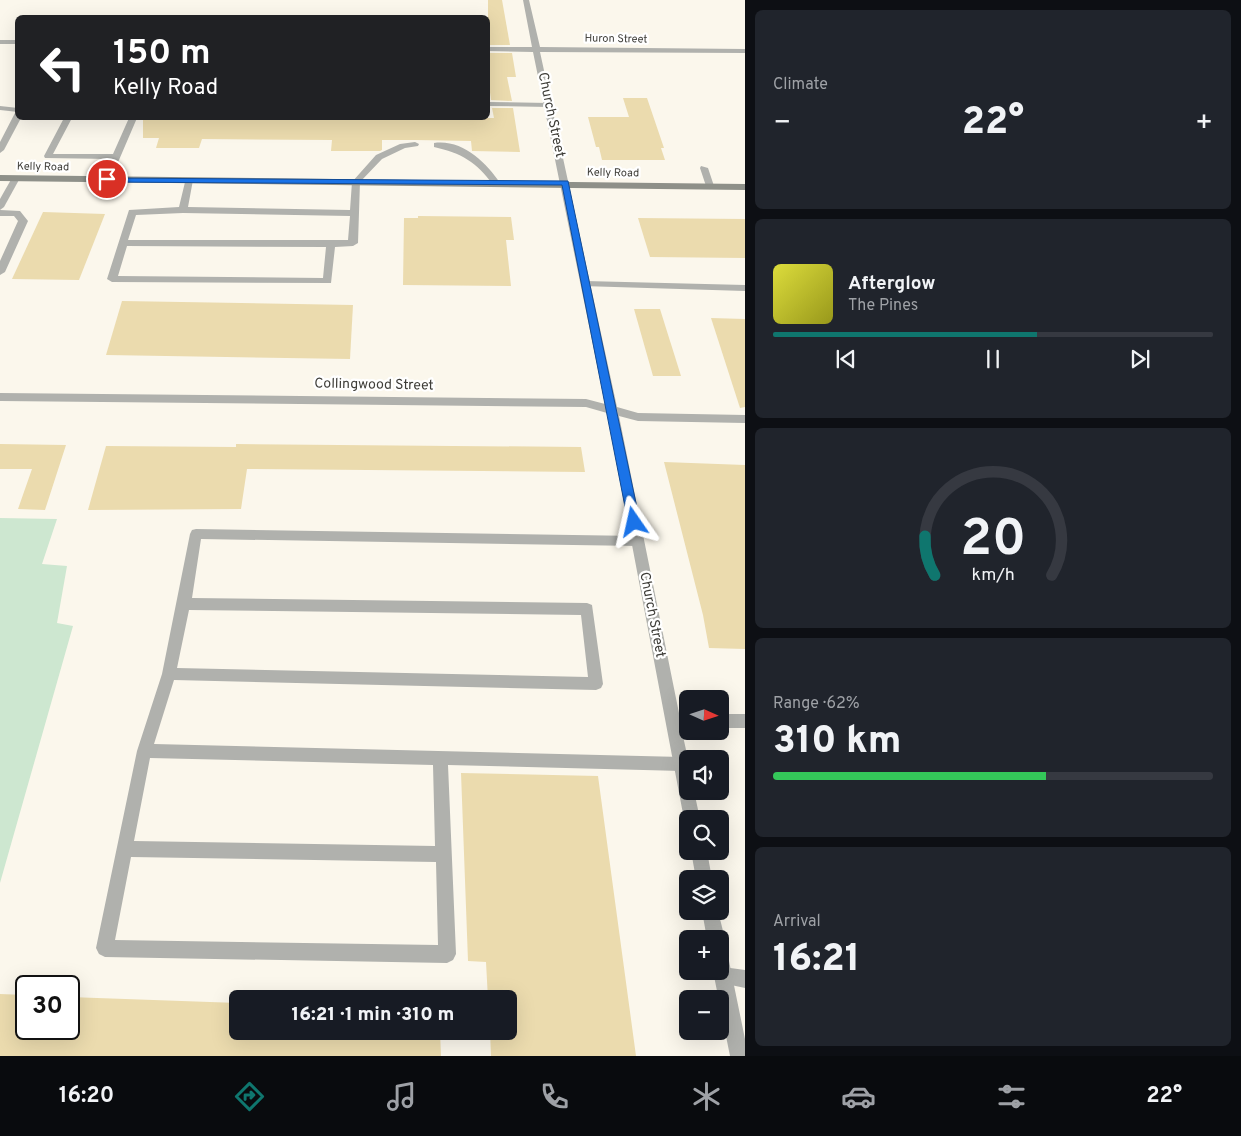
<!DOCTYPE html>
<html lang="en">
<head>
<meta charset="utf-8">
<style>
  :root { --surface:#171b24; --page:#20242c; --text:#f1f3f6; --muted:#9ea1a6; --line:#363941; --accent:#0f766e }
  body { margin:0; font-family:Overpass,sans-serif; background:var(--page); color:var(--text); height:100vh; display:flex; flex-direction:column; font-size:19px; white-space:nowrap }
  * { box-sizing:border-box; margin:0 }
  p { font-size:16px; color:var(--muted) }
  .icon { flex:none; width:28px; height:28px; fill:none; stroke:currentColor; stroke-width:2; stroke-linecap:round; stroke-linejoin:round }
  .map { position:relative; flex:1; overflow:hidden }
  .sheet { display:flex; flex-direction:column; gap:10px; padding:10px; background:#0d0f14; width:496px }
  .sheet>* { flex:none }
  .hud { position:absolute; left:15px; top:15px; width:475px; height:105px; border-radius:8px; box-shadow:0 5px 20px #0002; background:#202124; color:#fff; overflow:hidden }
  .needle { width:32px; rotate:93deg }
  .fabs { position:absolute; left:679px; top:690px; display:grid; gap:10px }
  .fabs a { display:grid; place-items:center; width:50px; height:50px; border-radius:8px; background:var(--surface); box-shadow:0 5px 20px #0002; font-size:25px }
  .speed { position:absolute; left:15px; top:975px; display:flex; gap:10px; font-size:25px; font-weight:700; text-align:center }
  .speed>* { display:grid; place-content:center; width:65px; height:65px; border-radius:50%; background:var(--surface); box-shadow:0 5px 20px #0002; line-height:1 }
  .speed .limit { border:2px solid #111; border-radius:8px; background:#fff; color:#111 }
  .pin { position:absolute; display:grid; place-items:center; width:42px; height:42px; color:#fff; margin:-21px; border:2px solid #fff; border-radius:50%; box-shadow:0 1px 5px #0007 }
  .me { position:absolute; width:55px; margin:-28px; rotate:349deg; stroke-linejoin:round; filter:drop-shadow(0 0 4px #0008) }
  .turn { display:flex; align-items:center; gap:18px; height:105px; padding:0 15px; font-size:22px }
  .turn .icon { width:65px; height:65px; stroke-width:2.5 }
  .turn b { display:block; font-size:35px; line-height:42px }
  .big { font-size:38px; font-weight:800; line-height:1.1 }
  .sheet .card { flex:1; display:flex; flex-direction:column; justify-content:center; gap:8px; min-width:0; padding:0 18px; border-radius:8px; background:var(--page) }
  .sheet .dial { align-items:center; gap:0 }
  .dial svg { height:130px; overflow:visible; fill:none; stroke:var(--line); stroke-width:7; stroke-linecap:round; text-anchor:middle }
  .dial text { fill:var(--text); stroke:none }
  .song { display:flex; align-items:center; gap:15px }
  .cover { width:60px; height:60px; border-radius:8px; background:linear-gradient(135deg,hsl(60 70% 55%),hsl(60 70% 35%)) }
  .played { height:5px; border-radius:2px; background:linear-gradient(90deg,var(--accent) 60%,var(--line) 60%) }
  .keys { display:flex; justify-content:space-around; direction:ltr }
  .heat { display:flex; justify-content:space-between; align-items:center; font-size:28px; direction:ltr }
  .charge { height:8px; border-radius:4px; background:linear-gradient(90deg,#34c759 62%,var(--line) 0) }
  .trip { position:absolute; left:229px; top:990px; width:288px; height:50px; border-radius:8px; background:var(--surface); box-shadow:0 5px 20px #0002; font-weight:800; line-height:50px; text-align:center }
  .tab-bar { display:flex; height:80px; justify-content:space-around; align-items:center; background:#090b0e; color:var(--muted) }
  .tab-bar .icon { width:35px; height:35px }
  .tab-bar .on { color:var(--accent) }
  .tab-bar b { font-size:22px; color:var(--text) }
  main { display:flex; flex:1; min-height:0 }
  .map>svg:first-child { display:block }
  .green { fill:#cde7d0 }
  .building { fill:#ebdbae }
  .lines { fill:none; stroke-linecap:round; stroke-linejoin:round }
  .lane { fill:#b0b1ad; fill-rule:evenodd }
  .street { fill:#b0b1ad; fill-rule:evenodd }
  .secondary { fill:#8e9089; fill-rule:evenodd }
  .route { fill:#1a73e8; stroke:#114b97 }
  .labels { text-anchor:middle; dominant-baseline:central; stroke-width:4.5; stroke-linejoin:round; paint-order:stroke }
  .far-street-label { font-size:11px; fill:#3e3d38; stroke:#fff }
  .street-label { font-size:14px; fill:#3e3d38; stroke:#fff }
</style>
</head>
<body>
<main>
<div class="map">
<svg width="745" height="1056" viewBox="0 0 745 1056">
  <rect width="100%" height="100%" fill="#fbf7ec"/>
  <path class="green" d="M 0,518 L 57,519 L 42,564 L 67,566 L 57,623 L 73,626 L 0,883 Z"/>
  <g class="building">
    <path d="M 488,0 L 502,0 L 510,45 L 488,45 Z"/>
    <path d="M 488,53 L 512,53 L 516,77 L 507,77 L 512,101 L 491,100 L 488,77 Z"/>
    <path d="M 623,98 L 647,98 L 664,148 L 661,148 L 665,160 L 602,160 L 599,147 L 596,147 L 588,117 L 629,117 Z"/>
    <path d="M 492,108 L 513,108 L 520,152 L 472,151 L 471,141 L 415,140 L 382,140 L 382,150 L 380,151 L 331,151 L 332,140 L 202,139 L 199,148 L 156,148 L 159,138 L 143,138 L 143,118 L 494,118 Z"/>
    <path d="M 43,212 L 105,214 L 79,280 L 12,279 Z"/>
    <path d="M 418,216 L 511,217 L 514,240 L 506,240 L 511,286 L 403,285 L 404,218 L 418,218 Z"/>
    <path d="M 638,218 L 745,219 L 745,258 L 650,257 Z"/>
    <path d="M 122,301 L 353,305 L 350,359 L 106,355 Z"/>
    <path d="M 634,309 L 660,309 L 681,376 L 653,376 Z"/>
    <path d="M 711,318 L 745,319 L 745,407 L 740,408 Z"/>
    <path d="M 0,444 L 66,445 L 45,510 L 18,509 L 32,469 L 0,469 Z"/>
    <path d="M 236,444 L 581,447 L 585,472 L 247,469 L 241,509 L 88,510 L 106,446 L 236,447 Z"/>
    <path d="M 664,462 L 745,465 L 745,649 L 709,648 L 703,615 Z"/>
    <path d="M 461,773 L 598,776 L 636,1056 L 491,1056 L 490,1031 L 508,1031 L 508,999 L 488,999 L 486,962 L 468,961 Z"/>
    <path d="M 0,994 L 26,995 L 26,1029 L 69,1029 L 69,997 L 238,1003 L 238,1031 L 440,1031 L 441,1056 L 0,1056 Z"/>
  </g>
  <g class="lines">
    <g class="lane">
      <path d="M 488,102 L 549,103 L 553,105 L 549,107 L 488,106 Z"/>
      <path d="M 0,106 L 18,108 L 18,112 L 0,110 Z"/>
      <path d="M 15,113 L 18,113 L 18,118 L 21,118 L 4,150 L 0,153 L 0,142 Z"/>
      <path d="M 64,118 L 72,118 L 53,154 L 113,154 L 129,118 L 137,118 L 110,181 L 103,179 L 111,159 L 45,158 L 44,156 Z"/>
      <path d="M 415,142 L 419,144 L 418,146 L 405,148 L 382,159 L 360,182 L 358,243 L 353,246 L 335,247 L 331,283 L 112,282 L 107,279 L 129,210 L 179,207 L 186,178 L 193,180 L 188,207 L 350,210 L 352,182 L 376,155 L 400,144 ZM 183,213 L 350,216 L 348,240 L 128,240 L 136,215 ZM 127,246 L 326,247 L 323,278 L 118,276 Z"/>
      <path d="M 434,143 C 462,139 486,162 500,183 L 493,185 C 477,162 461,153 434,147 Z"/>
      <path d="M 701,166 L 708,168 L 714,186 L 713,188 L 706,186 L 700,168 Z"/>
      <path d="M 13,176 L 20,178 L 4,207 L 0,210 L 0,199 Z"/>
      <path d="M 0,210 L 20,211 L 28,221 L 5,272 L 0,275 L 0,261 L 18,221 L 14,216 L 0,216 Z"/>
      <path d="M 585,281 L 745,285 L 745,291 L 582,286 L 582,282 Z"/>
      <path d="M 196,529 L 638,536 L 642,537 L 644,541 L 642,545 L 638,546 L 201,539 L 192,598 L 587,603 L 592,605 L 603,684 L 601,688 L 596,690 L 174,680 L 154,744 L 682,757 L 688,759 L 687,769 L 682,771 L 448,765 L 456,954 L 453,960 L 447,963 L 105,957 L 99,954 L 96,948 L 137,751 L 162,674 L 190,534 L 192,530 ZM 189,610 L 581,615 L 588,677 L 177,668 ZM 150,758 L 433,765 L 435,846 L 134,841 ZM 131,857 L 436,862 L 438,945 L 115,940 Z"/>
      <path d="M 723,967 L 745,970 L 745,988 L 717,982 L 714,976 L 716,971 L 720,971 L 720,969 Z"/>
    </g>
    <g class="street">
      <path d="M 523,0 L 529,0 L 540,47 L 745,49 L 745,53 L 540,52 L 617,407 L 638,413 L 745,415 L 745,423 L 638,421 L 619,416 L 679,713 L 688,713 L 688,727 L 681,727 L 688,759 L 688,791 L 694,791 L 700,819 L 688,819 L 688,825 L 684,819 L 607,413 L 586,407 L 0,401 L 0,393 L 586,399 L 605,404 L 533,52 L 488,51 L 488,47 L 532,47 Z"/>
      <rect x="0" y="40" width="18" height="4"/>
      <rect x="720" y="714" width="25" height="14"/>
      <path d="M 691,851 L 707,851 L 712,879 L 696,879 Z"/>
      <path d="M 702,911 L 718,911 L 725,939 L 722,945 L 720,946 L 720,939 L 707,939 Z"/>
      <path d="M 720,952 L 726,955 L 729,961 L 745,1039 L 745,1056 L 730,1056 L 713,971 L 720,971 Z"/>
    </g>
    <path class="secondary" d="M 0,175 L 745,184 L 745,190 L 0,181 Z"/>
  </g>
  <path class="route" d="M 105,178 L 568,181 L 640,522 L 638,526 L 634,527 L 628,522 L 562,185 L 107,182 L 105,181 Z"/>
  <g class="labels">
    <g class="far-street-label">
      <text transform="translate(616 39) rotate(1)">Huron Street</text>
      <text transform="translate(43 167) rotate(1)">Kelly Road</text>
      <text transform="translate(613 173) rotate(1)">Kelly Road</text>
    </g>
    <g class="street-label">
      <text transform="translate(551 115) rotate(78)">Church Street</text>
      <text transform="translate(374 385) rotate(1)">Collingwood Street</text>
      <text transform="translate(652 615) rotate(79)">Church Street</text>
    </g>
  </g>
</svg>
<div class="fabs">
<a><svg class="needle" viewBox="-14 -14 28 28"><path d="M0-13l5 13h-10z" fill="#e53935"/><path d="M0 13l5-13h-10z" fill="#9ea1a6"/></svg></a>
<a><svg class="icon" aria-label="sound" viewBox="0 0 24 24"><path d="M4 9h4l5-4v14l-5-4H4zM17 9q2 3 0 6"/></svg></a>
<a><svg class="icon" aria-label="search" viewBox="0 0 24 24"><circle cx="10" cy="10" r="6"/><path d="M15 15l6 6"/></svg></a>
<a><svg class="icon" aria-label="layers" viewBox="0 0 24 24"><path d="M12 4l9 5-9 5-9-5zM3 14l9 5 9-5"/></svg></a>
<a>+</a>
<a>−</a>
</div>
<div class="speed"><div class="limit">30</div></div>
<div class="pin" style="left:107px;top:179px;background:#d93025"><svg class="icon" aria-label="arrive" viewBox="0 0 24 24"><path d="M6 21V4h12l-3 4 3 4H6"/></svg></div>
<svg class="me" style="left:634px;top:522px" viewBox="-20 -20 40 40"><path d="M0-17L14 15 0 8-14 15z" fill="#1a73e8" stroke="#fff" stroke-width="4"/></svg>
<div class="trip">16:21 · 1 min · 310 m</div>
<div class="hud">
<div class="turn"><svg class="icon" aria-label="left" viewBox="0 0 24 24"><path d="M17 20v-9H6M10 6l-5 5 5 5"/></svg><div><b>150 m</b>Kelly Road</div></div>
</div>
</div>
<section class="sheet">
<div class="card"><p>Climate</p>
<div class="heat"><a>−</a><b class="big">22°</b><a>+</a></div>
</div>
<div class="card">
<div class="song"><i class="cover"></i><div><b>Afterglow</b><p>The Pines</p></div></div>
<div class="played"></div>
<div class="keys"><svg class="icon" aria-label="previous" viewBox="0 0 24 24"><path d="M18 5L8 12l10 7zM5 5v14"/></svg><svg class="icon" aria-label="pause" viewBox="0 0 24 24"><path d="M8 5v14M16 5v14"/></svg><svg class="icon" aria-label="next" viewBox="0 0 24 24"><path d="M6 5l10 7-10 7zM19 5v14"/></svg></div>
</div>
<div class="card dial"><svg viewBox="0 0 100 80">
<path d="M14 69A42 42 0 1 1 86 69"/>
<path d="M14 69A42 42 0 0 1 8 45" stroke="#0f766e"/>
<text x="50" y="56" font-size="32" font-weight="700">20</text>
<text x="50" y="72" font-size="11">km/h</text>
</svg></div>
<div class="card"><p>Range · 62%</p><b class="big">310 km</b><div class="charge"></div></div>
<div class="card"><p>Arrival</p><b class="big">16:21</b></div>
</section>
</main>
<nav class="tab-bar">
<b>16:20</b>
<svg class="icon on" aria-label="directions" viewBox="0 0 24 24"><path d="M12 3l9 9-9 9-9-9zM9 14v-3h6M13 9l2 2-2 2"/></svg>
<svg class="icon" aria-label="music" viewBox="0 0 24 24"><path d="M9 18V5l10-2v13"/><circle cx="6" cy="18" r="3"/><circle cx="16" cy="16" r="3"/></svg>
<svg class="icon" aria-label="phone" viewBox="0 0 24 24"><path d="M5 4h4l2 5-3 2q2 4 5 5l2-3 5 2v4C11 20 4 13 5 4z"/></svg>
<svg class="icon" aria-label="climate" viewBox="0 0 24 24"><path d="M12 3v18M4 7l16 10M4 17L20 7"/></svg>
<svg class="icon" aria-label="car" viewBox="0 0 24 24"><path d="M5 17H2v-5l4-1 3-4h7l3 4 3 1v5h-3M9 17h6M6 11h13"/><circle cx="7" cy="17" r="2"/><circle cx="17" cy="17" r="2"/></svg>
<svg class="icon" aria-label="filters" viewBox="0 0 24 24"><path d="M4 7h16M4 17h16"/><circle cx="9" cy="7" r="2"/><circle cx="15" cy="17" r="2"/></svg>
<b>22°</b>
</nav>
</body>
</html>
